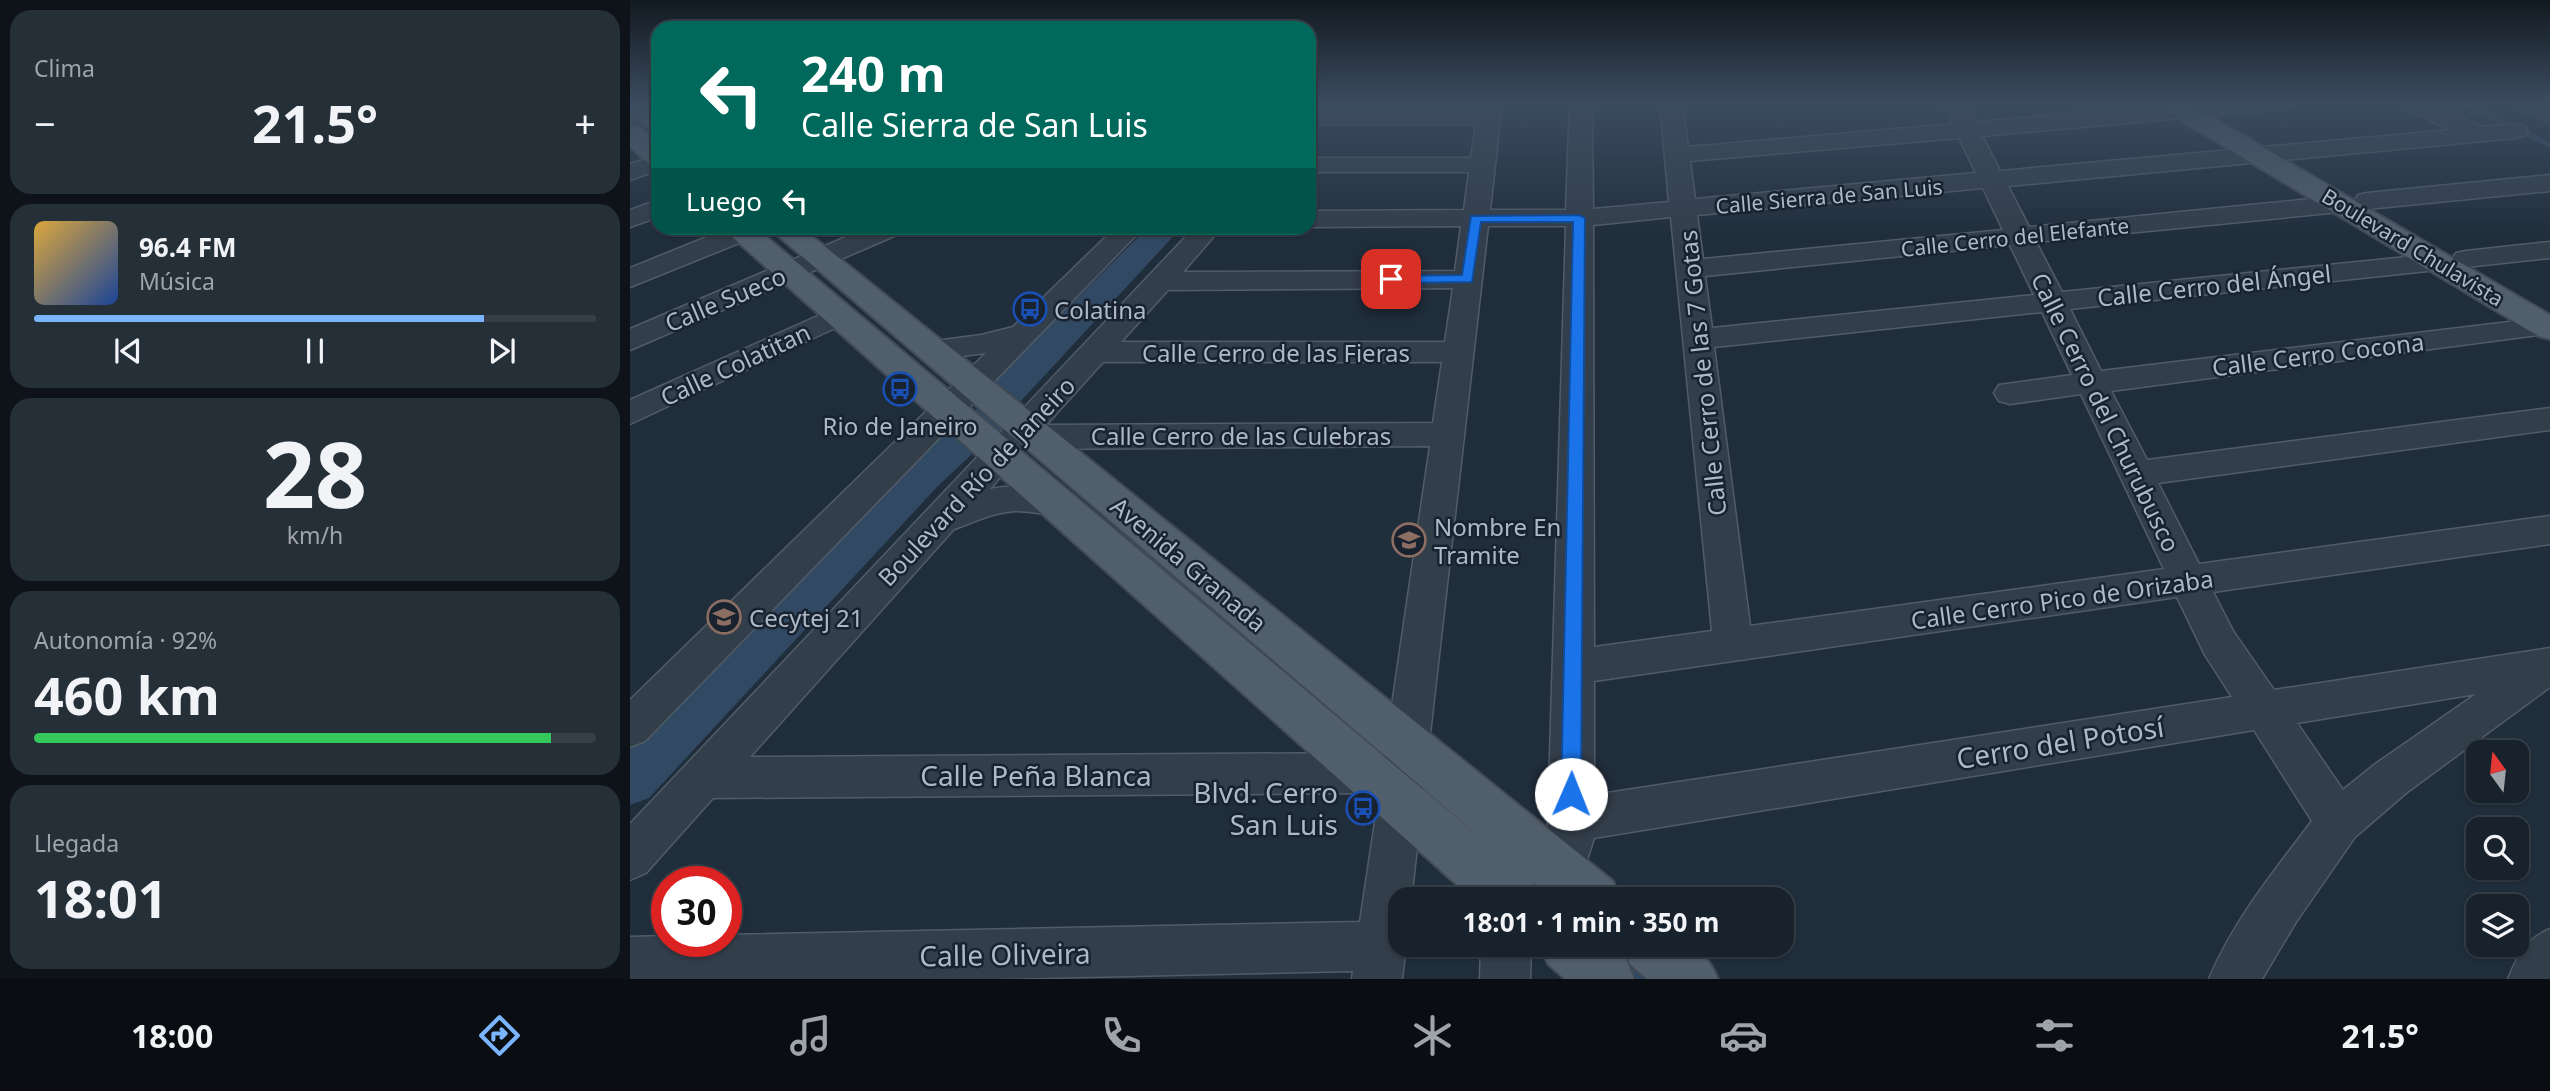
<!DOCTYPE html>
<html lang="es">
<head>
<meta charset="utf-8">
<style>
  :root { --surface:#18222c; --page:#252f38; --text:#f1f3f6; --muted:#9fa4a9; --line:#363f48; --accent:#7bb5ff }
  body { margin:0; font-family:"Noto Sans",sans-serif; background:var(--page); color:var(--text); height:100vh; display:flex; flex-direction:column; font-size:26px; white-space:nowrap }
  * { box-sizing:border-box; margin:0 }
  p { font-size:23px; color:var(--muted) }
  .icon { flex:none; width:38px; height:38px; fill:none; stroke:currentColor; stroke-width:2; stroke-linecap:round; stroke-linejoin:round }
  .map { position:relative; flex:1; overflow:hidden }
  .sheet { display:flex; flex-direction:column; gap:10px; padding:10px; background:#0d1318; width:630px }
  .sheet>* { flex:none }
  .guide { position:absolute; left:21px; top:21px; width:665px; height:214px; border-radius:21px; box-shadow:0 2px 5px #0004,0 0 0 2px var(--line); background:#00695c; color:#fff; overflow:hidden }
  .needle { width:46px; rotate:345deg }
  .tools { position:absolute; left:1836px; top:740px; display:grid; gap:14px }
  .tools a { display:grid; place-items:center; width:63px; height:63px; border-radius:14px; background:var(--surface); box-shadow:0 2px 5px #0004,0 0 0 2px var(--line); font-size:35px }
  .speed { position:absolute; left:21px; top:866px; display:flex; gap:14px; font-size:35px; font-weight:700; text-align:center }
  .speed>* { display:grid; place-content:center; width:91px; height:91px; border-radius:50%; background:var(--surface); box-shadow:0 2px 5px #0004,0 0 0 2px var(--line); line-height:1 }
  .speed .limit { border:10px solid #d22; background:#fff; color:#111 }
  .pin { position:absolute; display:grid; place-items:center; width:60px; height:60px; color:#fff; margin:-30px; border-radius:14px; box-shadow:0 4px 10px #0006 }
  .me { position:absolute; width:77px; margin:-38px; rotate:1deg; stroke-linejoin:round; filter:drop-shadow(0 0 5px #0008) }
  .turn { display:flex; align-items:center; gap:24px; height:147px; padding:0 35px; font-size:32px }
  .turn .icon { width:91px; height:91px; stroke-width:2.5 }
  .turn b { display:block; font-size:49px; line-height:60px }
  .then { display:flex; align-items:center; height:66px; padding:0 35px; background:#0003; gap:14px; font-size:26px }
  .big { font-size:52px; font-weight:700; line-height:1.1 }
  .sheet .widget { flex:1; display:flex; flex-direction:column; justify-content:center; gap:10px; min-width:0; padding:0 24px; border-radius:21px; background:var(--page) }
  .sheet .dial { align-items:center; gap:0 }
  .dial b { font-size:91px; line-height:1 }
  .song { display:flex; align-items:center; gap:21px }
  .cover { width:84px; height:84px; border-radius:10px; background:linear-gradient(135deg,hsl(40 70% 55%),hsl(220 70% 35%)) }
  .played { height:7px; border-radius:4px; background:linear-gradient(90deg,var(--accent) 80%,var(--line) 80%) }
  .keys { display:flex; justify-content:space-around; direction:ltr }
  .heat { display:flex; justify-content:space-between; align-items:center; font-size:38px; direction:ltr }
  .charge { height:10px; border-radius:5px; background:linear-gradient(90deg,#34c759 92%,var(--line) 0) }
  .trip { position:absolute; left:758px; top:887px; width:406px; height:70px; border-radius:21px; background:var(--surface); box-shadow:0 2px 5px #0004,0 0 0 2px var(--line); font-weight:700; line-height:70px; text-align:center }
  .tab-bar { display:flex; height:112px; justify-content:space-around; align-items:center; background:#0a0e12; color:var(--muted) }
  .tab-bar .icon { width:49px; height:49px }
  .tab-bar .active { color:var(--accent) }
  .tab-bar b { font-size:32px; color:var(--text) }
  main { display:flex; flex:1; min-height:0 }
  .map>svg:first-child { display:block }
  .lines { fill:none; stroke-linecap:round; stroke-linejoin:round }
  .stream-far1 { stroke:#324963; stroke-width:5 }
  .stream { stroke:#324963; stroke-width:9 }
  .river { fill:#324963; fill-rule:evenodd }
  .minor-casing { stroke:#515c68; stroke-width:3 }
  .major-casing { stroke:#404a57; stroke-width:4 }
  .minor { fill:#333e4b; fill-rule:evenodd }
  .major { fill:#515e6b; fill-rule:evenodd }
  .route { fill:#1a73e8; stroke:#114b97; stroke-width:2 }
  .labels { text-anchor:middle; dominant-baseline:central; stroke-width:5; stroke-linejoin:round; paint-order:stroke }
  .far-street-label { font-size:21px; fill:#aeb9c7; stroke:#19232f }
  .street-label { font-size:24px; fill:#aeb9c7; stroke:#19232f }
  .poi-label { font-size:24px; fill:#aeb9c7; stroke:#19232f; text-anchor:start }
  .near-street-label { font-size:28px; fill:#aeb9c7; stroke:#19232f }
  .near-poi-label { font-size:28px; fill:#aeb9c7; stroke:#19232f; text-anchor:end }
</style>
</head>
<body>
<main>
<section class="sheet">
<div class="widget"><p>Clima</p>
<div class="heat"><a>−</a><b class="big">21.5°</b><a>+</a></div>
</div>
<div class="widget">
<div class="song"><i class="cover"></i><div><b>96.4 FM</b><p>Música</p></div></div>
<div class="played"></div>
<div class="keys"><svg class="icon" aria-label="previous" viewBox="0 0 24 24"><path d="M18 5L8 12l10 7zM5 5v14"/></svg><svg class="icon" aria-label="pause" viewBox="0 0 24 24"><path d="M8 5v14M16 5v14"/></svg><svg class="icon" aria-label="next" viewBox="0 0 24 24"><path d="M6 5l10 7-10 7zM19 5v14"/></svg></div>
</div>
<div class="widget dial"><b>28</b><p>km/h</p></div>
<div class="widget"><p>Autonomía · 92%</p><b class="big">460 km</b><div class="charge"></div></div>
<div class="widget"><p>Llegada</p><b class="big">18:01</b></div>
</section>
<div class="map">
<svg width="1920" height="979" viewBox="0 0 1920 979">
  <rect width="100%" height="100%" fill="#202d3b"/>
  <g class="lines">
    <path class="stream-far1" d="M 1830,102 L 1920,145"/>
    <g class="stream">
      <path d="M 902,889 L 915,900"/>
      <path d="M 996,968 L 1009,979"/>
    </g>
    <g class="river">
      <path d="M 517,228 L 551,228 L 391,401 L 377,405 L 363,401 L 358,392 L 363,383 Z"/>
      <path d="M 359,404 L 373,407 L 383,426 L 377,436 L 351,441 L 343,439 L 347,445 L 341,455 L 307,487 L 19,798 L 0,805 L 0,745 L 277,465 C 293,452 312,427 335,433 L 331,427 C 339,414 345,408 359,404 Z"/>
    </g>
    <defs>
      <g id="minor">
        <path d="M 850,102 L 872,102 L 860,210 L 936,210 L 940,102 L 962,102 L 963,209 L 1039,202 L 1030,102 L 1052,102 L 1058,147 L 1323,124 L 1313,102 L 1335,102 L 1346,122 L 1552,104 L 1560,106 L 1564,111 L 1560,116 L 1552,118 L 1352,136 L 1370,171 L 1820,130 L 1774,107 L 1771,102 L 1800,102 L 1852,127 L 1886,124 L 1894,126 L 1898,131 L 1894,136 L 1886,138 L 1378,186 L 1399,227 L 1710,196 L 1719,198 L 1723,204 L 1719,210 L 1710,212 L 1406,242 L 1432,292 L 1807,254 L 1817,256 L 1821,262 L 1817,268 L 1807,270 L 1440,309 L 1471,371 L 1920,317 L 1920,333 L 1915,334 L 1481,391 L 1517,460 L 1920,408 L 1920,430 L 1528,483 L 1569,564 L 1920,516 L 1920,544 L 1583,592 L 1603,631 L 1644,690 L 1920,648 L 1920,687 L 1776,793 L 1725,837 L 1666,922 L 1632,979 L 1579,979 C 1603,921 1645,870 1682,821 L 1624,730 L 964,838 L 957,860 L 941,866 L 925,860 L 918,844 L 918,820 L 936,226 L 858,226 L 781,900 L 770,900 L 770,945 L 776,945 L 772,979 L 722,979 L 723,971 L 362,979 L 0,979 L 0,937 L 37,936 L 37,942 L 96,942 L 96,935 L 730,922 L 750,789 L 738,793 L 83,798 L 16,873 L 0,880 L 0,824 L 564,228 L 591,228 L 553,272 L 825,271 L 831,226 L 679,227 L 679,211 L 834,210 L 839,172 L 679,172 L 679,158 L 841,158 L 846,124 L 679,124 L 679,110 L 848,110 ZM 1329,138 L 1346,173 L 1065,199 L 1060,161 ZM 1353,188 L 1373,230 L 1073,259 L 1067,215 ZM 1041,217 L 1082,631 L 964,647 L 963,225 ZM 1380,245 L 1404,295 L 1082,328 L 1075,276 ZM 823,288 L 815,342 L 491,342 L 538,290 ZM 1412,312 L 1442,375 L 1369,385 L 1364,393 L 1369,401 L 1380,404 L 1451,394 L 1534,569 L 1120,626 L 1084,347 ZM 473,362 L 812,362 L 803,423 L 416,425 ZM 397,446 L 405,449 L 800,446 L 754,760 L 738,753 L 120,757 L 324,529 C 345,522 363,512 386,511 C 405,511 423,518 441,512 L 446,503 L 441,494 C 414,485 388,484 360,489 ZM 1547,597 L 1575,655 L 1602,697 L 964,795 L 964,681 ZM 1846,694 L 1744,765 L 1713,790 L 1667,723 Z"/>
        <path d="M 1580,102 L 1665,102 L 1662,107 L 1654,109 L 1577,116 L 1569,114 L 1565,109 L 1569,104 Z"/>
        <path d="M 1882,102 L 1911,102 L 1920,106 L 1920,122 L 1885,107 Z"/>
        <path d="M 28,112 L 28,127 L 0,136 L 0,121 Z"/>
        <path d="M 28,155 L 28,170 L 0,180 L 0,164 Z"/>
        <path d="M 1920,175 L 1920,191 L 1737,209 L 1728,207 L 1724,201 L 1728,195 L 1737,193 Z"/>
        <path d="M 28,200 L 28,217 L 0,227 L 0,210 Z"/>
        <path d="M 99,228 L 125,228 L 127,231 L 124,237 L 0,287 L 0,268 Z"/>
        <path d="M 237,228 L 272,228 L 269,234 L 0,350 L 0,329 Z"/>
        <path d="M 485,228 L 513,228 L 15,741 L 0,747 L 0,700 L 356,353 L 301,360 L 290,357 L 286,350 L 290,343 L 351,335 L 383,327 Z"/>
        <path d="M 1920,242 L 1920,258 L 1836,267 L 1826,265 L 1822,259 L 1826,253 L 1836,251 Z"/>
        <path d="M 210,306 L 220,309 L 225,315 L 220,321 L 0,424 L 0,400 Z"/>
        <path d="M 1920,929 L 1920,979 L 1878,979 C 1888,955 1896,939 1920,929 Z"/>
        <path d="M 851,945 L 901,945 L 900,979 L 850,979 Z"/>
      </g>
      <g id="major">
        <path d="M 0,102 L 17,102 L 28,110 L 28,131 L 19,129 L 0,113 Z"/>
        <path d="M 1525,102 L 1556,102 L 1920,315 L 1920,339 L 1908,336 L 1529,107 Z"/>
        <path d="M 0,124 L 9,126 L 28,143 L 28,165 L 18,163 L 0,146 Z"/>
        <path d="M 95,228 L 126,228 L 858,844 L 139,228 L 172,228 L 983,881 L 990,900 L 923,900 L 903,882 L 910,900 L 844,900 L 99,234 Z"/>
        <path d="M 910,945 L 979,945 L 996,959 L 1004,979 L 935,979 L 918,964 Z"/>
        <path d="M 992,945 C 1037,945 1068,931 1088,979 L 1017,979 L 1000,964 Z"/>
      </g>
    </defs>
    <use href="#minor" class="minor-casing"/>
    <use href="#major" class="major-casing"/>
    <use href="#minor" class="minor"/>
    <use href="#major" class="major"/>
  </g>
  <linearGradient id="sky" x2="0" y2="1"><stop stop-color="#121920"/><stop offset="0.43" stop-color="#3c4c60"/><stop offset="1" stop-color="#3c4c60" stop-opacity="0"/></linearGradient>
  <rect width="1920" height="239" fill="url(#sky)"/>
  <path class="route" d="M 949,215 L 955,218 L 951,794 L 948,801 L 941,804 L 934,801 L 931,794 L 943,222 L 851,222 L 842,282 L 761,283 L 754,279 L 761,276 L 832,275 L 841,216 Z"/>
  <defs>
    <symbol id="bus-ring" viewBox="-11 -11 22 22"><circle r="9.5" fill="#19232f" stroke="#1a4fb4" stroke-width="1.5"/><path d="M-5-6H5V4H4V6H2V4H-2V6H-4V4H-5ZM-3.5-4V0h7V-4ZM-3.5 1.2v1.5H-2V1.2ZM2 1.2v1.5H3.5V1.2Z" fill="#1a4fb4"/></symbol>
    <symbol id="school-ring" viewBox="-11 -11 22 22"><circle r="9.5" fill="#19232f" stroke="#8d6e63" stroke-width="1.5"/><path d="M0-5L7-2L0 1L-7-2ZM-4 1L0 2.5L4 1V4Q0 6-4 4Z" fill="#8d6e63"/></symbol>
    <symbol id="university-ring" viewBox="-11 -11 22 22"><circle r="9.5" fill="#19232f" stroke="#8d6e63" stroke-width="1.5"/><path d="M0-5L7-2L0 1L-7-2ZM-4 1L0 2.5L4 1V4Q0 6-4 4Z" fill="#8d6e63"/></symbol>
  </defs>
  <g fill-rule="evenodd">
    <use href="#bus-ring" x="381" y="290" width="38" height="38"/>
    <use href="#bus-ring" x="251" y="370" width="38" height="38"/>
    <use href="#school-ring" x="760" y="521" width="38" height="38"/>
    <use href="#university-ring" x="75" y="598" width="38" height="38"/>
    <use href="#bus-ring" x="714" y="789" width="38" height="38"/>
  </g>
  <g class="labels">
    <g class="far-street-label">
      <text transform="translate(1199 196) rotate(-5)">Calle Sierra de San Luis</text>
      <text transform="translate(1385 237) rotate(-6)">Calle Cerro del Elefante</text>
      <text transform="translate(1783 247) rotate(31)">Boulevard Chulavista</text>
    </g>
    <g class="street-label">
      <text transform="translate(1584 285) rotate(-6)">Calle Cerro del Ángel</text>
      <text transform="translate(95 299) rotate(-23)">Calle Sueco</text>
      <text x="646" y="352">Calle Cerro de las Fieras</text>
      <text transform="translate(1688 354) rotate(-7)">Calle Cerro Cocona</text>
      <text transform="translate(105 364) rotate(-25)">Calle Colatitan</text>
      <text transform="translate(1072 373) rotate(-96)">Calle Cerro de las 7 Gotas</text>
      <text transform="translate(1476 412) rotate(64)">Calle Cerro del Churubusco</text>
      <text x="611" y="435">Calle Cerro de las Culebras</text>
      <text transform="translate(346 481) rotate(-47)">Boulevard Río de Janeiro</text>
      <text transform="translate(559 564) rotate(40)">Avenida Granada</text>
      <text transform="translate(1432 599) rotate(-8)">Calle Cerro Pico de Orizaba</text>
    </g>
    <g class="poi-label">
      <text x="424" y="309">Colatina</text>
      <text x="270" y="425" text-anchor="middle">Rio de Janeiro</text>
      <text x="804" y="526">Nombre En<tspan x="804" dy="28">Tramite</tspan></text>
      <text x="119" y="617">Cecytej 21</text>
    </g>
    <g class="near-street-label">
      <text transform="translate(1430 742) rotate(-9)">Cerro del Potosí</text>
      <text x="406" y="775">Calle Peña Blanca</text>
      <text transform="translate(375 954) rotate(-1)">Calle Oliveira</text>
    </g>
    <g class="near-poi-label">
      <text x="708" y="792">Blvd. Cerro<tspan x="708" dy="32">San Luis</tspan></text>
    </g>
  </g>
</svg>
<div class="tools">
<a><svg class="needle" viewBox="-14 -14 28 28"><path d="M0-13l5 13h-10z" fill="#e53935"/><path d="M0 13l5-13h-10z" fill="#9fa4a9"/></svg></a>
<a><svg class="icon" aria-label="search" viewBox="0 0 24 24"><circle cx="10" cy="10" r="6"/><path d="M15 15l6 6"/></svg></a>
<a><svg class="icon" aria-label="layers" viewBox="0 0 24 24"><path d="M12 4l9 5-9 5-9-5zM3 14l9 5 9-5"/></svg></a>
</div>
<div class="speed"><div class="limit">30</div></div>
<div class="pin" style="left:761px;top:279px;background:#d93025"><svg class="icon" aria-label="arrive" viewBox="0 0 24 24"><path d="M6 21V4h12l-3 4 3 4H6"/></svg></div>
<svg class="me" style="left:941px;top:794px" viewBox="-20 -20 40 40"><circle r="19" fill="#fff"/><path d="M0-13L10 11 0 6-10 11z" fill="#1a73e8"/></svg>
<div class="trip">18:01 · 1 min · 350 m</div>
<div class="guide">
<div class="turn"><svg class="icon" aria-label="left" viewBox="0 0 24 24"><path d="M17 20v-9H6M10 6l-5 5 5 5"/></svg><div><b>240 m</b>Calle Sierra de San Luis</div></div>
<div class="then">Luego<svg class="icon" aria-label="left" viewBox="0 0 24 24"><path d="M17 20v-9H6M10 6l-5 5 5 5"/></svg></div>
</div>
</div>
</main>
<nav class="tab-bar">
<b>18:00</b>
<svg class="icon active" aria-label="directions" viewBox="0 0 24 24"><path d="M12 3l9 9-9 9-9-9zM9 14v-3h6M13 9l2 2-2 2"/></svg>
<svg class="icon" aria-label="music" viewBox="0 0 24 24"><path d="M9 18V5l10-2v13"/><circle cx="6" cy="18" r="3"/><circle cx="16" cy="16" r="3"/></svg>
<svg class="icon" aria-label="phone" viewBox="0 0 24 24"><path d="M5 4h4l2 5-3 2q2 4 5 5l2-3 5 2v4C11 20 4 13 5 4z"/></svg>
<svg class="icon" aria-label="climate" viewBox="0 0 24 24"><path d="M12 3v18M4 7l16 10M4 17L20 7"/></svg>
<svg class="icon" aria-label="car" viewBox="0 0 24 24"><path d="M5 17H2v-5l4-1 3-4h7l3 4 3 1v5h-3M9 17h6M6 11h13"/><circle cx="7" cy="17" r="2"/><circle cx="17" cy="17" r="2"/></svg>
<svg class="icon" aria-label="filters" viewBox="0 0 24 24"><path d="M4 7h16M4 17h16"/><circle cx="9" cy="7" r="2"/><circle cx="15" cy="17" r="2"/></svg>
<b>21.5°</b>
</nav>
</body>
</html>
